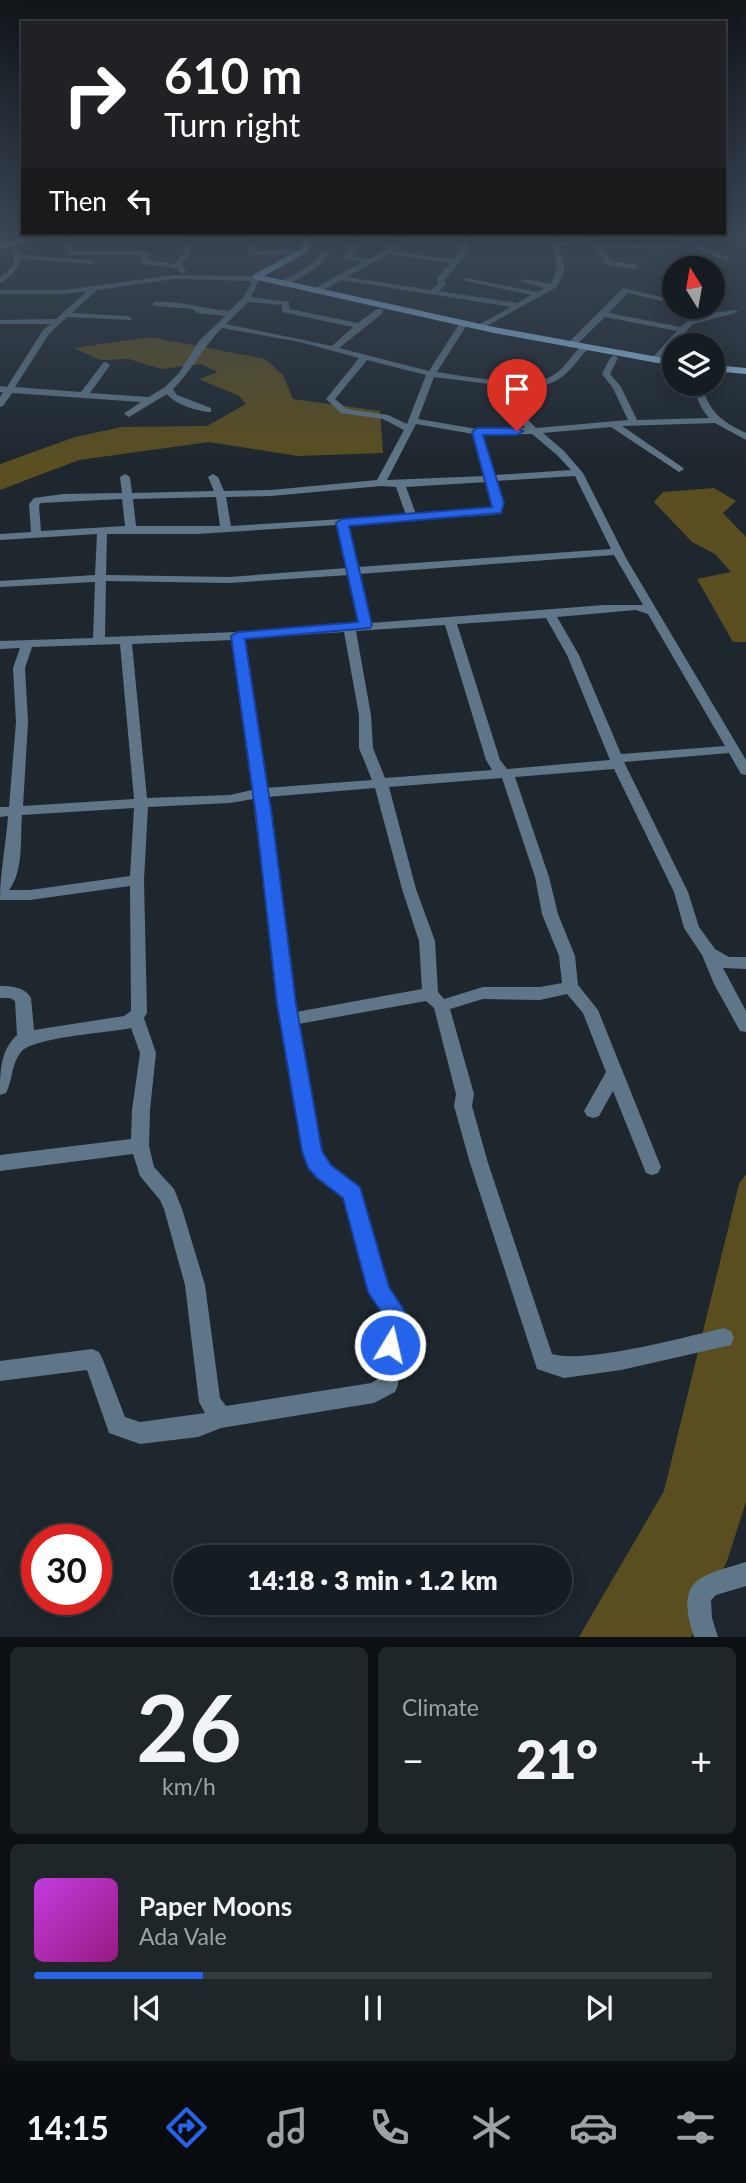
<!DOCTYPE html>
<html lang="en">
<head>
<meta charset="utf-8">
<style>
  :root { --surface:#161d22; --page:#1f262a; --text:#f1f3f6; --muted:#9ea2a5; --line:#353b40; --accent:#2563eb }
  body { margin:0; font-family:Lato,sans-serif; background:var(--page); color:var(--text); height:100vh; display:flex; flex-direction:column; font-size:26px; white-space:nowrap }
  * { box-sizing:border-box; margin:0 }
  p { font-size:23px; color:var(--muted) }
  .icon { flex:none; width:38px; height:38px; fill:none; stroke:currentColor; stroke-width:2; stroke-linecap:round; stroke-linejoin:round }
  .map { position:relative; height:1637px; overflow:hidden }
  .panel { display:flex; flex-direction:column; gap:10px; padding:10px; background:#0c1013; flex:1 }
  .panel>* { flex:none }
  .banner { position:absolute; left:21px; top:21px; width:705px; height:214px; border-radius:0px; box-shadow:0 4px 18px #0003,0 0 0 2px var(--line); background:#202124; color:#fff; overflow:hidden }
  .needle { width:46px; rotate:349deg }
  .tools { position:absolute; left:662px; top:256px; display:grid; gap:14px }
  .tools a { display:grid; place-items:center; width:63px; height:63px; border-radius:50%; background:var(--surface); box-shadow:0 4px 18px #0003,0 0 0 2px var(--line); font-size:35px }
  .speed { position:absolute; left:21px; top:1524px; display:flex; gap:14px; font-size:35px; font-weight:700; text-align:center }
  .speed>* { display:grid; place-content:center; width:91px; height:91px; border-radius:50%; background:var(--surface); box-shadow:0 4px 18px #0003,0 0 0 2px var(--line); line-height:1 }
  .speed .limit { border:10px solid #d22; background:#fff; color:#111 }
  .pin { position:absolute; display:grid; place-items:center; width:60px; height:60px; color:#fff; margin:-72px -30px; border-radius:50% 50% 50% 0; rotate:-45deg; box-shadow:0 0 7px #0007 }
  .pin .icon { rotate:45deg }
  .me { position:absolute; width:77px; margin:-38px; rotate:9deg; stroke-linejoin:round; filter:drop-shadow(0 0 5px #0008) }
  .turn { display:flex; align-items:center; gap:24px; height:147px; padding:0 28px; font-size:32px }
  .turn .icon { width:91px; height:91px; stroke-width:2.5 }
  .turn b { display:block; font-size:49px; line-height:60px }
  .then { display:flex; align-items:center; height:66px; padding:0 28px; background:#0003; gap:14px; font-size:26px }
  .big { font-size:52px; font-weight:800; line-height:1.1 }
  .panel .tile { flex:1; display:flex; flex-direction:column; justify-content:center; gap:10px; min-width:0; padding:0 24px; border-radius:10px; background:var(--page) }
  .panel .dial { align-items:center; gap:0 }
  .dial b { font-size:91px; line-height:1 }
  .song { display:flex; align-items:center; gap:21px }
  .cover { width:84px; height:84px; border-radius:10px; background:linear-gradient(135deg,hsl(290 70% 55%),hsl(310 70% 35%)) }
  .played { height:7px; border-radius:4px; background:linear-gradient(90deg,var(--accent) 25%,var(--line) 25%) }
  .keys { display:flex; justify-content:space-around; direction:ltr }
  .heat { display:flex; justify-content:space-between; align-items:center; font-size:38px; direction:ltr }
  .panel .tiles { flex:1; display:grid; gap:10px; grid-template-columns:1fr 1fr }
  .tile:last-child { grid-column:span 2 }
  .trip { position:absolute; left:173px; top:1545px; width:399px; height:70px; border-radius:35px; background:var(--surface); box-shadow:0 4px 18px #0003,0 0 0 2px var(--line); font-weight:800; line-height:70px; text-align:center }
  .tab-bar { display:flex; height:112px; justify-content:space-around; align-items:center; background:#090c0e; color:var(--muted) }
  .tab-bar .icon { width:49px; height:49px }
  .tab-bar .current { color:var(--accent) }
  .tab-bar b { font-size:32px; color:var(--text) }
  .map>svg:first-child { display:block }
  .green { fill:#5a4e20 }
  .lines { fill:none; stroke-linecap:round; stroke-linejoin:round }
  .minor { fill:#5e7687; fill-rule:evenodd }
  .major { fill:#95c6eb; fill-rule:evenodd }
  .route { fill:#2563eb; stroke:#184099; stroke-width:2 }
</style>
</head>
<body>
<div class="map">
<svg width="746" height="1637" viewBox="0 0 746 1637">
  <rect width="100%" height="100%" fill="#1e272e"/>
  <g class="green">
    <path d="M 150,337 L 265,359 L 283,375 L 293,399 L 380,411 L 383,453 L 298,456 L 209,442 L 79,460 L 0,490 L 0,464 L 75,437 L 122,427 L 207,426 L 246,404 L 239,396 L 199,379 L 218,372 L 201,364 L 161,369 L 129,359 L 100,360 L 74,348 Z"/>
    <path d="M 714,488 L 736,501 L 723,513 L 746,537 L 746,642 L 733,642 L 697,579 L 731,572 L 715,554 L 692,542 L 654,502 L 663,492 Z"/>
    <path d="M 746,1174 L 746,1502 L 727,1561 L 691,1637 L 579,1637 L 664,1491 L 739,1184 Z"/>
  </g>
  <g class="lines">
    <g class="minor">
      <path d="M 67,234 L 73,234 L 72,251 L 143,251 L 150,255 L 148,260 L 175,264 L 183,254 L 187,234 L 193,234 L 193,237 L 242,238 L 249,241 L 255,251 L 301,250 L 305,252 L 301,254 L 253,255 L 241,242 L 192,241 L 190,254 L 182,263 L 186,272 L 182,274 L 177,268 L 141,264 L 141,255 L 67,255 L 64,249 Z"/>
      <path d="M 354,234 L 360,234 L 358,246 L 351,256 C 356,257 364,259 368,259 C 386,257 395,234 412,234 L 393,251 L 454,260 L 461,249 L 465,236 L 470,235 C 471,253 456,267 444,280 L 446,284 L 439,291 L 517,303 L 531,295 L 462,280 L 466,278 L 537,292 L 544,288 L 520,281 L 524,279 L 551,284 L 557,269 L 551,234 L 557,234 L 559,240 L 592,241 L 590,238 L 593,236 L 599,242 L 666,245 L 680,242 L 664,234 C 674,234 682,240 691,240 C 707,240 722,234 737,234 L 696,243 L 730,257 L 727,261 L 687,245 L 666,249 L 602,246 L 611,261 L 637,265 L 637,269 L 634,269 L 606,265 L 594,246 L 559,244 L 565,269 L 557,287 L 481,329 L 478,329 L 478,325 L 511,307 L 341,280 L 319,293 L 313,293 L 313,289 L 363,262 L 343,257 L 350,246 ZM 388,254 L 451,263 L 437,278 L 438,284 L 431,290 L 347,277 Z"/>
      <path d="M 9,243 L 13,243 L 22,255 L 90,260 L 94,262 L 90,264 L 22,259 L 13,274 L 0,283 L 0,277 C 21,260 15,262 9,243 Z"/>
      <path d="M 324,249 L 331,251 L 316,268 L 286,286 L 280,286 L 280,282 L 311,265 Z"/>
      <path d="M 174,275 L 261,276 L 251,297 L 289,302 L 289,309 L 358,323 L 377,309 L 383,309 L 383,313 L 339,348 L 429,371 L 461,321 L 464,321 L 468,323 L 437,372 C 463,376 527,388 550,377 C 563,371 571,356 581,346 L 587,346 L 587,350 C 578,359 571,371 560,378 C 546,389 523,386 506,385 L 511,403 L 536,428 L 628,420 L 613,388 L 602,374 L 610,358 L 614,355 L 618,358 L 610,374 L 621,387 L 637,420 L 709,418 C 700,407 695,397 695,383 L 703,383 C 705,410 724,423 746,433 L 746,440 L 715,423 L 622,426 L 682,467 L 684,469 L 679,472 L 611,427 L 543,433 L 564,451 L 583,473 L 626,558 L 746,760 L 746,775 L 741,774 L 729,753 L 624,762 L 688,892 L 699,927 L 715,949 L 729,957 L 746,957 L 746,969 L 723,968 L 746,1011 L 746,1032 L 740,1031 L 714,984 L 702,955 L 684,928 L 674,892 L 614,769 L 515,777 L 549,877 L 558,914 L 575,956 L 578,985 L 598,1010 L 661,1167 L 658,1173 L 652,1175 L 646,1173 L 613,1091 L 599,1116 L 593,1118 L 587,1116 L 584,1111 L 606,1072 L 583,1013 L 567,994 L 540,1000 L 483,999 L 450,1009 L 474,1094 L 472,1106 L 488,1163 L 552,1354 C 586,1364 685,1337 724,1328 L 731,1331 L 734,1338 L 731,1345 L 621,1370 L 564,1378 L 537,1369 L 470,1163 L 454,1106 L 456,1094 L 434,1008 L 426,1001 L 298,1024 L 321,1151 L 330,1165 L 360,1187 L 388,1288 L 407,1316 L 399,1331 L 398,1385 L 395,1392 L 374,1403 L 221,1428 L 198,1437 L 140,1444 L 109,1433 L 87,1370 L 0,1381 L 0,1361 L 92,1349 L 99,1352 L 103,1360 L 125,1417 L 140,1422 L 205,1413 L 199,1402 L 185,1285 L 164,1209 L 160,1200 L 140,1176 L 133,1154 L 0,1171 L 0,1155 L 131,1139 L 132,1110 L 140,1053 L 131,1028 C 108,1033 33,1037 21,1052 C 11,1064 13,1080 6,1093 L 0,1095 C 0,1071 0,1051 17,1035 L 15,1001 L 10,998 L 0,998 L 0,986 C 11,986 25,987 31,998 L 34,1030 L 124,1016 L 131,1011 L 130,886 L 30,900 L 0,900 C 0,873 6,844 8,816 L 0,817 L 0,807 L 9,807 L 16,722 L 13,668 L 20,648 L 0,649 L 0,641 L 93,638 L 95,582 L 0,587 L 0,581 L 95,575 L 97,534 L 0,540 L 0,534 L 31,532 L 29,504 L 34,498 L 63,494 L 122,493 L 120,477 L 125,474 L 130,477 L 132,493 L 214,491 L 208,477 L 213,474 L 218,477 L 224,491 L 271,490 L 377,480 L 404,430 L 383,419 L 341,413 L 326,399 L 359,358 L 300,342 L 222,328 C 203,347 192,370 173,389 L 177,395 L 211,408 L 211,412 C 199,412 174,404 167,394 L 129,417 L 124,414 L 126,412 L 141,402 L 12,393 L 3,406 L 0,407 L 0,397 L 3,392 L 0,392 L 0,386 L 7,387 L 43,330 L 51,324 L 0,324 L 0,320 L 56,319 L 87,291 L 65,294 L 0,294 L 0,290 L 65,290 ZM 174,279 L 252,281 L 243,298 L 229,311 C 203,309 180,300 153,302 L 153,306 L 156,306 L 192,309 L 198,313 L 225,316 L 199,341 L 179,373 L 165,387 L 149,397 L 90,393 L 110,365 L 106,362 L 103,363 L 81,392 L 15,387 L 49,334 L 67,317 L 131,320 L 132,318 L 128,316 L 72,313 L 97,290 ZM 248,302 L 282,305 L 282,312 L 353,327 L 332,346 L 226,324 ZM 367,360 L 426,375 L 407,424 L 388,415 L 347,409 L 335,399 ZM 434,377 L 497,385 L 503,404 L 525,428 L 477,429 L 418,419 ZM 416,424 L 473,434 L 485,476 L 387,480 ZM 532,434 L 557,455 L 571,470 L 495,475 L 482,435 ZM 575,476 L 611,549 L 358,567 L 348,524 L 493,515 L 501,512 L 503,503 L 496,481 ZM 487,482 L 493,503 L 491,509 L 416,514 L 406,487 ZM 381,486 L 396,487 L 406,515 L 231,526 L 226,497 L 271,496 ZM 216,497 L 220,526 L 136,526 L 133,499 ZM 122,499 L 125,526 L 41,531 L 39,505 L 41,503 ZM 337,525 L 347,568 L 229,577 L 106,575 L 107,534 L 197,534 ZM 614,555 L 643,605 L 604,605 L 371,623 L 359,574 ZM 349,575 L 360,624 L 238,632 L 105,637 L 106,581 L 229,583 ZM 636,610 L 648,614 L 725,746 L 621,754 L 579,655 L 557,617 ZM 546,618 L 567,655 L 610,760 L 507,769 L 500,760 L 457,624 ZM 445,625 L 486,760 L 492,770 L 385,778 L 373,748 L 371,715 L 356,631 ZM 344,632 L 359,715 L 359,748 L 372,780 L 265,788 L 244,639 ZM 233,640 L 252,790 L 230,795 L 147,798 L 132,644 ZM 120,644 L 134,799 L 23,806 L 28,722 L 25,668 L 32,647 ZM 502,778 L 535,877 L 542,914 L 559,956 L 562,983 L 540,987 L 483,987 L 444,999 L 438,992 L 435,941 L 416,889 L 389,787 ZM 375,788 L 402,889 L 419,941 L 422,989 L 296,1012 L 267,797 ZM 253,799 L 278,1004 L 303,1151 L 310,1166 L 318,1177 L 345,1197 L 369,1292 L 385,1317 L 379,1329 L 378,1379 L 371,1383 L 226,1406 L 220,1398 L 205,1285 L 182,1209 L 174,1189 L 154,1167 L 149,1146 L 150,1110 L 156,1053 L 144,1018 L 147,1013 L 144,880 L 148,807 L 230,803 ZM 134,808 L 130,876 L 30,890 L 9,890 C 24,871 20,838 22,815 Z"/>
      <path d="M 623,288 L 674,300 L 674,304 L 628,293 L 609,313 L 681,327 C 694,313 716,313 735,310 L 739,312 L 693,324 L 655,363 L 652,362 L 652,358 L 677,331 L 605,317 L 574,347 L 568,347 L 568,343 Z"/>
      <path d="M 746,1562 L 746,1586 L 716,1595 L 711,1600 L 712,1618 L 718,1637 L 694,1637 C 676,1579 696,1577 746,1562 Z"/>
    </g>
    <g class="major">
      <path d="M 50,234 L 68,234 L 0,249 L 0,243 Z"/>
      <path d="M 306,234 L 314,234 L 308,252 L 264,276 L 494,327 L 674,360 L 674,366 L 494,333 L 253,279 L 253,275 L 301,249 Z"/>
      <path d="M 712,365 L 746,368 L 746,374 L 712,371 Z"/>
    </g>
  </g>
  <linearGradient id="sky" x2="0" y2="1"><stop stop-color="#101519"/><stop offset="0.51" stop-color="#3b4757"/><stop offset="1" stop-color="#3b4757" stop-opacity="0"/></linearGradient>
  <rect width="746" height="463" fill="url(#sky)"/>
  <path class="route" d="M 477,428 L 517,428 L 523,431 L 517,435 L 483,435 L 504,503 L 501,513 L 349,526 L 372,625 L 370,628 L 245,639 L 272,816 L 296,1004 L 322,1151 L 331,1165 L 360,1187 L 389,1287 L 408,1316 L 400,1331 L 401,1345 L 398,1353 L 390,1356 L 381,1353 C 376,1340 376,1328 384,1316 L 368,1292 L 343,1198 L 317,1178 L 308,1168 L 302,1151 L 277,1004 L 256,816 L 231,636 L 238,632 L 358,622 L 336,523 L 342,519 L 492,507 L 472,432 Z"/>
</svg>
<div class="tools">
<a><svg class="needle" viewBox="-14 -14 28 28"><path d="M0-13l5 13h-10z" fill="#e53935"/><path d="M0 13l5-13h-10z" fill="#9ea2a5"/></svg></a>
<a><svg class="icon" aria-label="layers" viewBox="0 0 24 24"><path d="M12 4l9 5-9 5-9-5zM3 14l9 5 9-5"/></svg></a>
</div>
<div class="speed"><div class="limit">30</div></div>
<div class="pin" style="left:517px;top:431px;background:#d93025"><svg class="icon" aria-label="arrive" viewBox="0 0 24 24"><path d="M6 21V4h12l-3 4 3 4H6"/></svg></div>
<svg class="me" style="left:390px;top:1345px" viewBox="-20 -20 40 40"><circle r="17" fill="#2563eb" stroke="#fff" stroke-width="3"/><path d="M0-11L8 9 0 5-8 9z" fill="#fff"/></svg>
<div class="trip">14:18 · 3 min · 1.2 km</div>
<div class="banner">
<div class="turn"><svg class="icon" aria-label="right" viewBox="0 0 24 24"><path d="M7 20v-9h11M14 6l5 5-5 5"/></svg><div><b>610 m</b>Turn right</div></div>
<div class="then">Then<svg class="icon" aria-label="left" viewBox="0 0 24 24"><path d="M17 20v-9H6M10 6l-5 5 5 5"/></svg></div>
</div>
</div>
<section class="panel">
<div class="tiles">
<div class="tile dial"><b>26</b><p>km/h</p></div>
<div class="tile"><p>Climate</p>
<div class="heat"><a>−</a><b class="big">21°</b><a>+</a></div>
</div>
<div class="tile">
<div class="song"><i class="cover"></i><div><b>Paper Moons</b><p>Ada Vale</p></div></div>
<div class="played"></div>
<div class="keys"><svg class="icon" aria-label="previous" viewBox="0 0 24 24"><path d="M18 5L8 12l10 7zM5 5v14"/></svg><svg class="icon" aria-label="pause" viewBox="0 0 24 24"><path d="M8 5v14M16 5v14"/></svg><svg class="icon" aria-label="next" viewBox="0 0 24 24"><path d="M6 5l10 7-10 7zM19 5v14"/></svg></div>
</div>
</div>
</section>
<nav class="tab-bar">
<b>14:15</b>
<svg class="icon current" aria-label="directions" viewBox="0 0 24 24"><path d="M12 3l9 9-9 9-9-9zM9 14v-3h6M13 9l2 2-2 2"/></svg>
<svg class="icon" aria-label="music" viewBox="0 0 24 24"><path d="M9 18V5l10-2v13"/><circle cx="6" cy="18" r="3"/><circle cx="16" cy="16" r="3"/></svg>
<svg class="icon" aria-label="phone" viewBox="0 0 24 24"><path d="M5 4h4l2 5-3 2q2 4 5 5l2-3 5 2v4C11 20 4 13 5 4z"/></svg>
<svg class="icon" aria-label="climate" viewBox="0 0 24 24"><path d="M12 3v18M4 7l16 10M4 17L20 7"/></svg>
<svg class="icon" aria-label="car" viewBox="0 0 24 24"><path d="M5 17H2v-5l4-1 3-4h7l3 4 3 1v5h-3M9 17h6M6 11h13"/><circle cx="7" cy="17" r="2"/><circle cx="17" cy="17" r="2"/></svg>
<svg class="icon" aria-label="filters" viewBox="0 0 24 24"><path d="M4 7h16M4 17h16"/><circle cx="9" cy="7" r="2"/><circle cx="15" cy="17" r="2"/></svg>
</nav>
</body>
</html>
